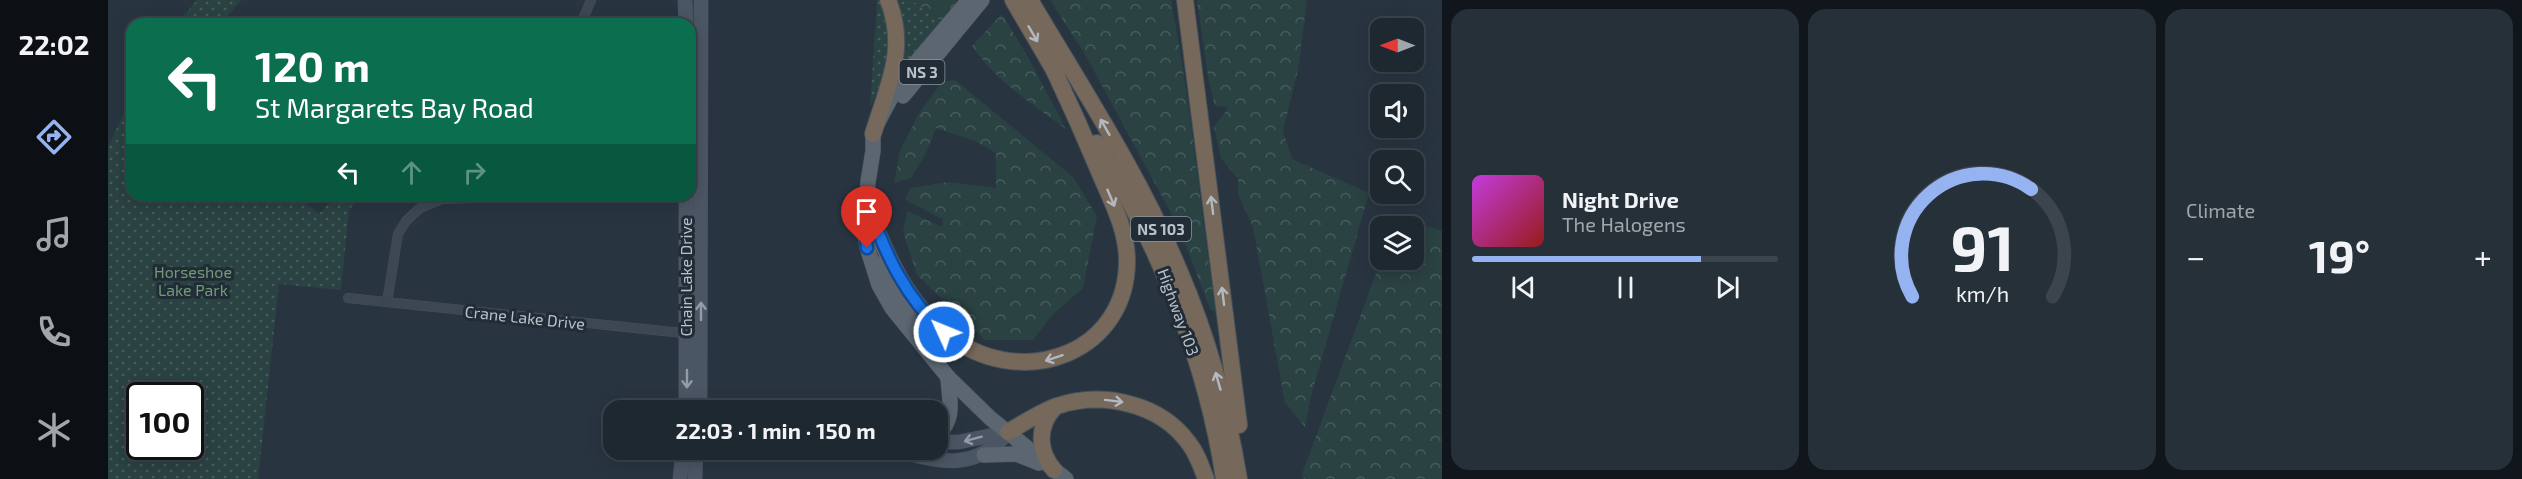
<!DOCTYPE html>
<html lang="en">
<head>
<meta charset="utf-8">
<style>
  :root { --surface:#1e2831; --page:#263039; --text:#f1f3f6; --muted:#a1a6ab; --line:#3c444d; --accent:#95b2f1 }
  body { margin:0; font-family:"Exo 2",sans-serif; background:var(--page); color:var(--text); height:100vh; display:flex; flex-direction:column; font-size:22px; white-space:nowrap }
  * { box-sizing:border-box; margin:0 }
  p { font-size:20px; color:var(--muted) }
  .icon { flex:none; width:33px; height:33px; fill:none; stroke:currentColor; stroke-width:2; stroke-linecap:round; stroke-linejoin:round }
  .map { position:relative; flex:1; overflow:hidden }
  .drawer { display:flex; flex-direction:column; gap:9px; padding:9px; background:#10161b; width:1080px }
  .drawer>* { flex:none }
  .guide { position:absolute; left:18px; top:18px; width:570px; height:183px; border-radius:18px; box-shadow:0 3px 15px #0003,0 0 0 2px var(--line); background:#0b6e4f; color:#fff; overflow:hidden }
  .needle { width:39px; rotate:270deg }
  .tools { position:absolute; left:1262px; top:18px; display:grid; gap:12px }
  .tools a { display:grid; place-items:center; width:54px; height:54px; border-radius:12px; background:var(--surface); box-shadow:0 3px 15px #0003,0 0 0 2px var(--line); font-size:30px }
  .speed { position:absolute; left:18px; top:382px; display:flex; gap:12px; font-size:30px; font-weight:700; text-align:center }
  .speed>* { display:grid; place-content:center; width:78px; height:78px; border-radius:50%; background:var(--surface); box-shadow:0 3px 15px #0003,0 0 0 2px var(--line); line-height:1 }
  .speed .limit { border:3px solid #111; border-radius:9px; background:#fff; color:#111 }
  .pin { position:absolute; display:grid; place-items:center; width:51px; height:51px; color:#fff; margin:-62px -26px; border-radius:50% 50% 50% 0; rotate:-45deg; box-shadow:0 0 6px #0007 }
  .pin .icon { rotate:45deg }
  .me { position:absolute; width:66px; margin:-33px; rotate:314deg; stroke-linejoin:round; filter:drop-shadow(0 0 4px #0008) }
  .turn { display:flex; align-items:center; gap:21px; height:126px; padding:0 30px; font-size:27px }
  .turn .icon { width:78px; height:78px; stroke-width:2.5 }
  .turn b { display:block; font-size:42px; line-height:51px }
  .lanes { display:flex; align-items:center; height:57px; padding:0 30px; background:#0003; justify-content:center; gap:30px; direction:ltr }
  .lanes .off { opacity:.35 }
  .big { font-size:45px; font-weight:700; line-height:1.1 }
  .drawer .widget { flex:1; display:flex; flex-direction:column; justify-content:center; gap:9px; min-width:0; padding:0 21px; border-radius:18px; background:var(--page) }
  .drawer .dial { align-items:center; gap:0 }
  .dial svg { height:156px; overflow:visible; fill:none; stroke:var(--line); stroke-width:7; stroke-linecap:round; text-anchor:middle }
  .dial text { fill:var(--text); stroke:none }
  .song { display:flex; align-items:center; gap:18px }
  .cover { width:72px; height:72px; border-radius:9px; background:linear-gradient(135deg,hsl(290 70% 55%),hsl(0 70% 35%)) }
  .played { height:6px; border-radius:3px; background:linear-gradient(90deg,var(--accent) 75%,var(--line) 75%) }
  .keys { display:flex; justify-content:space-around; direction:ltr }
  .heat { display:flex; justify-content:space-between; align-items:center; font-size:33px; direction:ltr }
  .drawer .tiles { flex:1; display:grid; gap:9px; grid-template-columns:repeat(3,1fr) }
  .trip { position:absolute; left:495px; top:400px; width:345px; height:60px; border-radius:18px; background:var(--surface); box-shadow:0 3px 15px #0003,0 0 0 2px var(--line); font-weight:700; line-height:60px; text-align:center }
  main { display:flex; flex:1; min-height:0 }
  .dock { display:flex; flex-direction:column; width:108px; justify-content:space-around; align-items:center; background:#0c1014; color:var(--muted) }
  .dock .icon { width:42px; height:42px }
  .dock .selected { color:var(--accent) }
  .dock b { font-size:27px; color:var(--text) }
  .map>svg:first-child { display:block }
  .green { fill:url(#green-dots); fill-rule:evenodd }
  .forest { fill:url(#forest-crowns) }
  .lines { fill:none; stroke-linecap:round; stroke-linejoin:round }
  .street-casing { stroke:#46505a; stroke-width:10 }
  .secondary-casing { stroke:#46505a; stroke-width:15 }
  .primary-casing { stroke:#46505a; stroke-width:16 }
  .highway-casing { stroke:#47525b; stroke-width:18 }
  .street { stroke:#3c4751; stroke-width:9 }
  .secondary { stroke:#4b5664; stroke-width:14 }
  .primary { stroke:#5b6671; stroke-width:15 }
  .highway { stroke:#76685a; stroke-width:16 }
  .oneway { stroke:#b2b9c0 }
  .oneway2 { stroke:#929ca7 }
  .route-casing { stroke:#114b97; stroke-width:15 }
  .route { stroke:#1a73e8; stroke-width:10 }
  .labels { text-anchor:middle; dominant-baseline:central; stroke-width:6; stroke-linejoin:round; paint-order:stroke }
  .shield { fill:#212c36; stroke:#8b959e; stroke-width:1.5 }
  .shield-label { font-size:15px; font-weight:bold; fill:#b9c2cb }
  .park-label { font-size:16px; fill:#729a77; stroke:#212c36 }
  .street-label { font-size:16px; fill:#b9c2cb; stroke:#212c36 }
</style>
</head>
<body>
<main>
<nav class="dock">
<b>22:02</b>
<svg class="icon selected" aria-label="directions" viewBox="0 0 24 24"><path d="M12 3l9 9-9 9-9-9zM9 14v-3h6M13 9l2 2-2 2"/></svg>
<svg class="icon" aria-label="music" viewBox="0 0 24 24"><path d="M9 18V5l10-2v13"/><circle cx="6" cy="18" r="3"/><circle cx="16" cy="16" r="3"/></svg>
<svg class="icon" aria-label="phone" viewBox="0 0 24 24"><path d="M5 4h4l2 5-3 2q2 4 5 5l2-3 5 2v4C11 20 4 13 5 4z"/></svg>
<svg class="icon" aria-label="climate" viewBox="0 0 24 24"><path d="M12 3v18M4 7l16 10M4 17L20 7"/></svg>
</nav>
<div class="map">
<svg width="1334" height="479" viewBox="0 0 1334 479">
  <defs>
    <pattern id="green-dots" width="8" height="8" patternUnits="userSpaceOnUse" patternTransform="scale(1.5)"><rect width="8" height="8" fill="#2a4242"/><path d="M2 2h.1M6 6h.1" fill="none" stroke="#475c5c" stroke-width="1.8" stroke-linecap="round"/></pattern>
    <pattern id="forest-crowns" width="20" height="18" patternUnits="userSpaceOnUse" patternTransform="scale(1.5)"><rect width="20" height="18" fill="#2a4242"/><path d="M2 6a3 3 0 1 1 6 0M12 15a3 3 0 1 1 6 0" fill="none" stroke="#475c5c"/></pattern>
  </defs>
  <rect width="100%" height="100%" fill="#283541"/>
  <g class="green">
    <path d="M 89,0 L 133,0 L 113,24 L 69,24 Z"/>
    <path d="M 769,0 L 772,0 C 790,36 779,74 762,107 Z"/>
    <path d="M 788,0 L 803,0 L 837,23 L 789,77 Z"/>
    <path d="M 24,96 L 24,195 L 189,195 L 211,214 L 228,195 L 254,195 L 241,210 L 233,290 L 171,284 L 150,479 L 0,479 L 0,147 ZM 32,396 L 82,396 L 82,447 L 32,447 Z"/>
  </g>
  <g class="forest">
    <path d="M 803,0 L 854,0 L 837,23 Z"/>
    <path d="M 942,0 L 1063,0 C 1083,103 1092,208 1108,312 L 1102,309 L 1072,230 L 978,56 Z"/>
    <path d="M 1089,0 L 1199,0 L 1190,70 L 1175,131 L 1184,159 L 1261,193 L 1203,396 L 1197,427 L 1177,403 L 1145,227 L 1130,194 L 1130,179 L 1113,158 L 1106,127 L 1121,107 L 1107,106 L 1101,83 Z"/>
    <path d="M 894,14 L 920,57 L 958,129 C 925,105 887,80 864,46 Z"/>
    <path d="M 847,80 L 965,177 L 989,216 L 975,288 L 944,315 L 925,340 L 877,340 L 809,275 L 795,232 L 799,211 L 834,227 L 835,219 L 797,200 L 802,188 L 840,182 L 888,188 L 888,153 L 867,141 L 828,128 L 817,155 L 803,178 L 786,183 L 792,151 L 810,115 L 834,82 Z"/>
    <path d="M 1289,217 L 1334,231 L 1334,479 L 1196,479 L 1194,474 L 1273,260 L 1305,260 L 1305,226 L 1285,226 Z"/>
  </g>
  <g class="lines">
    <defs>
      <g id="street">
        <path d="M 473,24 L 483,0"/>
        <path d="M 240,298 L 584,334"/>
        <path d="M 279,302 L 290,234 L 298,221 L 312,208 L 334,199 L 451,195"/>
      </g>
      <g id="secondary">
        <path d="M 577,0 L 578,24"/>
        <path d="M 586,404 L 640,411"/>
        <path d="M 578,411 L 578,195"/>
        <path d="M 592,411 L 593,0"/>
        <path d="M 830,442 L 851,442 L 900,432"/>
        <path d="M 790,450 C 831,464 870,470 900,432"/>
        <path d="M 572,479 L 575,450"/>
        <path d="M 587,479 L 588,450"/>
      </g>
      <g id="primary">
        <path d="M 861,0 L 805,66 L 786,92 L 770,122 L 765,134 L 765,151 L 760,182 L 756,227 L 759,247 L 771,285 L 784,308 L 840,377 L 882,418 L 958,479"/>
        <path d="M 795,96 L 874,0"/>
        <path d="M 776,262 L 802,323"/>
        <path d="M 830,434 C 848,419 841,398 840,377"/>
        <path d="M 876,455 L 908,454 L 931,463"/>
      </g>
      <g id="highway">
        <path d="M 905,0 L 950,77"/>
        <path d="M 922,0 C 974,88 1032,176 1071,270 C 1100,337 1119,407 1131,479"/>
        <path d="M 1077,0 L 1131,425"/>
        <path d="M 765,134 C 779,87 800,49 780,0"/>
        <path d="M 989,143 C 1051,248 1098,358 1116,479"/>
        <path d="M 766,224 C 784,268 805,310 844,338 C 917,391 1021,352 1019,258 C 1018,228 1004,202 993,176 C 978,140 962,104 945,68"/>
        <path d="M 946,408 C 929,427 930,451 946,470"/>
        <path d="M 900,432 C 916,423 932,412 949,406 C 994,391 1051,403 1080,442 C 1089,453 1093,466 1098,479"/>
      </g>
    </defs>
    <use href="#street" class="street-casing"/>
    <use href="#secondary" class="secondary-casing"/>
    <use href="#primary" class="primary-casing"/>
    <use href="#highway" class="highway-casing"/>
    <use href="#street" class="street"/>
    <use href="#secondary" class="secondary"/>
    <use href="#primary" class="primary"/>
    <use href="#highway" class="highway"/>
  </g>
  <defs><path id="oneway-shaft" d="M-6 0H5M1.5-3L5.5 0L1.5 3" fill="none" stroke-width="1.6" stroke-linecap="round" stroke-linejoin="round" transform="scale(1.5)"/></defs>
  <g class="oneway">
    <use href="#oneway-shaft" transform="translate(925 34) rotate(60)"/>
    <use href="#oneway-shaft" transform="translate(997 127) rotate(-120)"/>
    <use href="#oneway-shaft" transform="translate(1003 198) rotate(67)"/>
    <use href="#oneway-shaft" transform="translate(1104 205) rotate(-97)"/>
    <use href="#oneway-shaft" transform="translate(1115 296) rotate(-97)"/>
    <use href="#oneway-shaft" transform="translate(946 358) rotate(162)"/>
    <use href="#oneway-shaft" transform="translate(1110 381) rotate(-106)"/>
    <use href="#oneway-shaft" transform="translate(1006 401) rotate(7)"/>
  </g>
  <g class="oneway2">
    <use href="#oneway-shaft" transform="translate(593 311) rotate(-90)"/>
    <use href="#oneway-shaft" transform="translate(579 379) rotate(90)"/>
    <use href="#oneway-shaft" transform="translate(865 439) rotate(165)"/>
  </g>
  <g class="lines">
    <defs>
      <path id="route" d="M 759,248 L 756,227 L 760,205 C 777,253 797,298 836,332"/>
    </defs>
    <use href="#route" class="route-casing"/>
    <use href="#route" class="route"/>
  </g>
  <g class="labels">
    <g class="shield">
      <rect x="791.5" y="60" width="45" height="24" rx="4.5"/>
      <rect x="1023" y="217" width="60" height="24" rx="4.5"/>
    </g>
    <g class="shield-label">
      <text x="814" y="72">NS 3</text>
      <text x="1053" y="229">NS 103</text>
    </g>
    <g class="park-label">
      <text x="85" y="271">Horseshoe<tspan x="85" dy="18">Lake Park</tspan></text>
    </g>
    <g class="street-label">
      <text transform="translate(577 277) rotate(-90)">Chain Lake Drive</text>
      <text transform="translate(1071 312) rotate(70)">Highway 103</text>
      <text transform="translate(417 317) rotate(6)">Crane Lake Drive</text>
    </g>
  </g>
</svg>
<div class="tools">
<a><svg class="needle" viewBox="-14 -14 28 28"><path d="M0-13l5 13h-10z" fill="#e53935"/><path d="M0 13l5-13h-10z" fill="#a1a6ab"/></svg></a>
<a><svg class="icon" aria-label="sound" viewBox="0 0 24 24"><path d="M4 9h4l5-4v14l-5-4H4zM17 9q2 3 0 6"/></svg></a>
<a><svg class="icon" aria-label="search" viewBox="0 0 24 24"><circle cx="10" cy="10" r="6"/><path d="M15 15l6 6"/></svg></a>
<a><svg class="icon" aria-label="layers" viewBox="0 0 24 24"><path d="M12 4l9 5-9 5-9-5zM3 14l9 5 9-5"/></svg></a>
</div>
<div class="speed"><div class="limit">100</div></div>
<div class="pin" style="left:759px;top:248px;background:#d93025"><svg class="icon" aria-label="arrive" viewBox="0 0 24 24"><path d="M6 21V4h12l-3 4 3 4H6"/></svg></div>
<svg class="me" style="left:836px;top:332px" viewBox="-20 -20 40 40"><circle r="17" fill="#1a73e8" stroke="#fff" stroke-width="3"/><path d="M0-11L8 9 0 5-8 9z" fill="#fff"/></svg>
<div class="trip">22:03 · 1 min · 150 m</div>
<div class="guide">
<div class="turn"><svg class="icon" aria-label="left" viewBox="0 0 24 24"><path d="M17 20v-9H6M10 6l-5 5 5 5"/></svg><div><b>120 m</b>St Margarets Bay Road</div></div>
<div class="lanes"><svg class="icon" aria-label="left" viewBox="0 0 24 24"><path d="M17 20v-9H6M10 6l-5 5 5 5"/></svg><svg class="icon off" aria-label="ahead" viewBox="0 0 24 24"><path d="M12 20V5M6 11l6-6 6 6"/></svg><svg class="icon off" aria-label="right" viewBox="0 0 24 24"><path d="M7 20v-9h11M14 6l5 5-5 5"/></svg></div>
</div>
</div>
<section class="drawer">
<div class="tiles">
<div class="widget">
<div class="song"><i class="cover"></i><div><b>Night Drive</b><p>The Halogens</p></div></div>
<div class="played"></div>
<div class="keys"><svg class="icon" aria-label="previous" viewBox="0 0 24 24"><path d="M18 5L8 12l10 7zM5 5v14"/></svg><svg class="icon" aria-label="pause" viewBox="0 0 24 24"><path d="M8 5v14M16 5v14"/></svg><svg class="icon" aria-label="next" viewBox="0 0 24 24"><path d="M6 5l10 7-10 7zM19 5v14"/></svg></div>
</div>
<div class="widget dial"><svg viewBox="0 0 100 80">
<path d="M14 69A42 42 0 1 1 86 69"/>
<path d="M14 69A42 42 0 0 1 75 14" stroke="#95b2f1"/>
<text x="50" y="56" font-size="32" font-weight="700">91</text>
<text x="50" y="72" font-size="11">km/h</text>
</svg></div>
<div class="widget"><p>Climate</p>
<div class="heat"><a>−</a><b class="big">19°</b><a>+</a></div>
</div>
</div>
</section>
</main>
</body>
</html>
